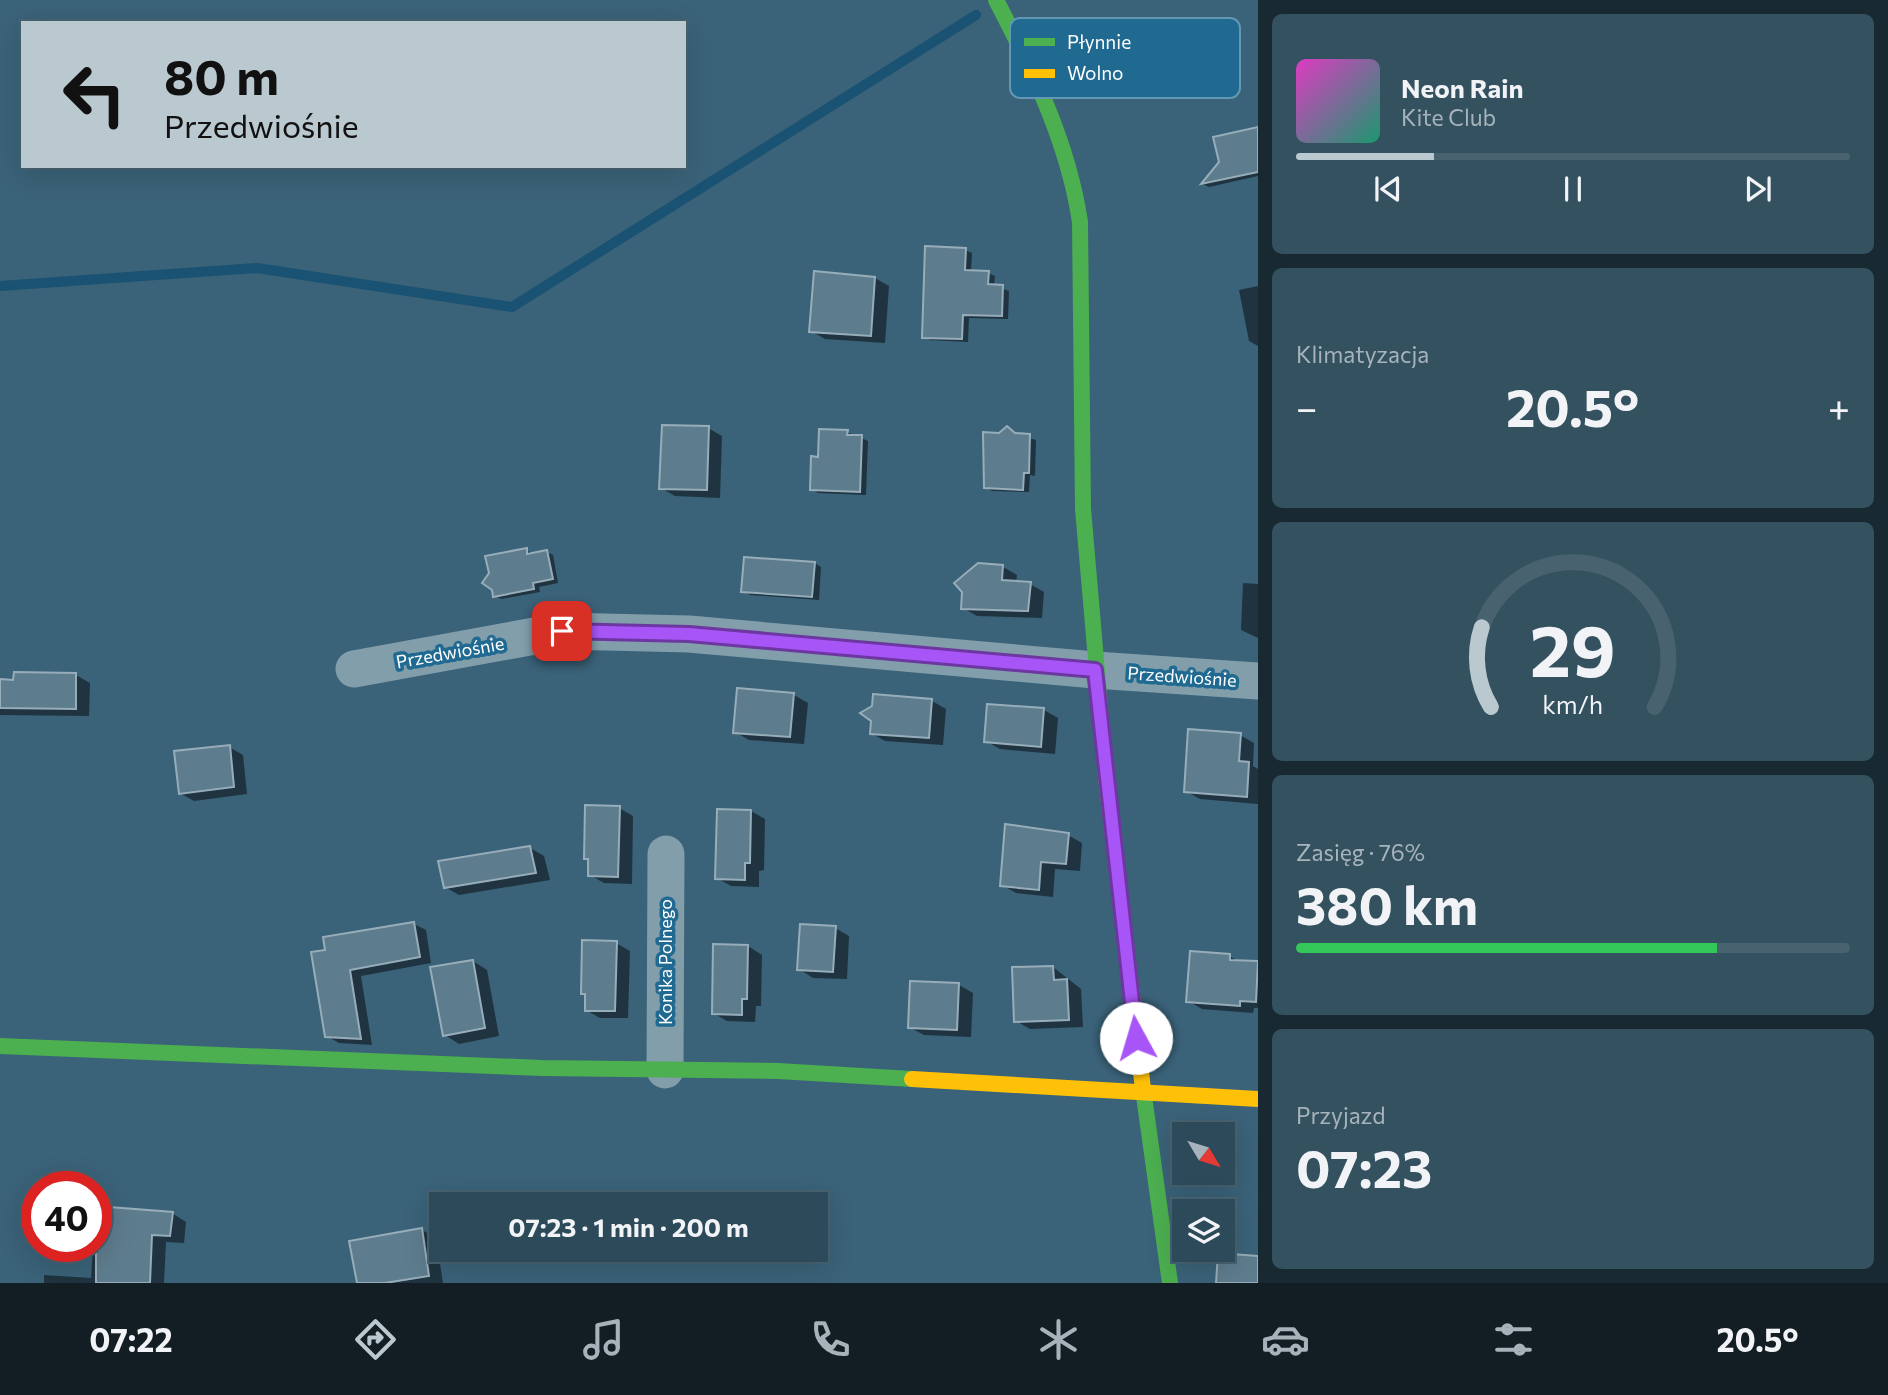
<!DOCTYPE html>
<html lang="pl">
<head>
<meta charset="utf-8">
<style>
  :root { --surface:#2c4a5a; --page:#345160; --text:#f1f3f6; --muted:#a6b3bb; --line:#486270; --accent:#bac8d0 }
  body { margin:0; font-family:Commissioner,sans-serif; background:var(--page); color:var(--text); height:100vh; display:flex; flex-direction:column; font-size:26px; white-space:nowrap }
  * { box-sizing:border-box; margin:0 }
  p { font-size:23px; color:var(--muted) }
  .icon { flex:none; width:38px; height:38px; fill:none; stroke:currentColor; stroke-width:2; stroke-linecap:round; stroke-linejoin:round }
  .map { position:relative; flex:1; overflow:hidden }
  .drawer { display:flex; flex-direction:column; gap:14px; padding:14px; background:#182932; width:630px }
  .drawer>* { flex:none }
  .hud { position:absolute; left:21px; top:21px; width:665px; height:147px; border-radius:0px; box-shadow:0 7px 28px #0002,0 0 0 2px var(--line); background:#bac8d0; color:#111; overflow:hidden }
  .needle { width:46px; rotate:128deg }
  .buttons { position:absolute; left:1172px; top:1122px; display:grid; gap:14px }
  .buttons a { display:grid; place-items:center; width:63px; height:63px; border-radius:0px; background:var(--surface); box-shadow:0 7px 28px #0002,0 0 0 2px var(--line); font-size:35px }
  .speed { position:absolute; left:21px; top:1171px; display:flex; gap:14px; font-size:35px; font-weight:700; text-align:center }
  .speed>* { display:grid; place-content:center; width:91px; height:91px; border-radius:50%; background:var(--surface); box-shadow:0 7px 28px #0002,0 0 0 2px var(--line); line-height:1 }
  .speed .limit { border:10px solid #d22; background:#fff; color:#111 }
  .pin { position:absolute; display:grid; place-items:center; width:60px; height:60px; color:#fff; margin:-30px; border-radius:14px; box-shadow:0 4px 10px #0006 }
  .me { position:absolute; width:77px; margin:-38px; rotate:354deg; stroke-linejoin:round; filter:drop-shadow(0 0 5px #0008) }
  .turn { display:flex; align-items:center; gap:24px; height:147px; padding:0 28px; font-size:32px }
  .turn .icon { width:91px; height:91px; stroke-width:2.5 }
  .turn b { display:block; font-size:49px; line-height:60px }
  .big { font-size:52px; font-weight:700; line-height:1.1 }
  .drawer .tile { flex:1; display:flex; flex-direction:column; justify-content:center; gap:10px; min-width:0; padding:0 24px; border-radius:10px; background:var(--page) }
  .drawer .dial { align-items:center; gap:0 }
  .dial svg { height:182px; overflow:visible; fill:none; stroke:var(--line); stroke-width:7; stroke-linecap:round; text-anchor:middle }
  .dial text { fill:var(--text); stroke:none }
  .song { display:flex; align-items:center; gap:21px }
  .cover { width:84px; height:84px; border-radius:10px; background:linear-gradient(135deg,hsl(310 70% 55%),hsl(160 70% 35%)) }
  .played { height:7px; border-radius:4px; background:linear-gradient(90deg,var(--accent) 25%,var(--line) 25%) }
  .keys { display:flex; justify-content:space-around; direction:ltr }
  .heat { display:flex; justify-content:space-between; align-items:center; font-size:38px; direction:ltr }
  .charge { height:10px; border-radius:5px; background:linear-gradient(90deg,#34c759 76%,var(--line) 0) }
  .trip { position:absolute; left:429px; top:1192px; width:399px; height:70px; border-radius:0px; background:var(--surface); box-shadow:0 7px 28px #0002,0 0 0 2px var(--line); font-weight:700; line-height:70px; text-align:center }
  .dock { display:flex; height:112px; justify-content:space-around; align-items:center; background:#121e24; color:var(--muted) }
  .dock .icon { width:49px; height:49px }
  .dock .selected { color:var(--accent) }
  .dock b { font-size:32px; color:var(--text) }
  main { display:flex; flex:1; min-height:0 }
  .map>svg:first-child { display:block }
  .shadow { fill:#0007 }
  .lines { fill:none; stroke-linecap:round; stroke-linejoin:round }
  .stream { stroke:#195272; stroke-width:10 }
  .building { fill:#5d7c8d; stroke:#97adb9; stroke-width:2 }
  .street { stroke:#829eab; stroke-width:37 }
  .fast { stroke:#4caf50; stroke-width:16 }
  .slow { stroke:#ffc107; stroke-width:16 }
  .route-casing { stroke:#6d37a1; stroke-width:18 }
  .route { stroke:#a855f7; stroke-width:12 }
  .labels { text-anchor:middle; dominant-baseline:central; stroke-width:7; stroke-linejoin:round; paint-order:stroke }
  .street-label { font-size:18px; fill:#fff; stroke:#206a92 }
  .key { fill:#206a92; stroke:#6397b3; stroke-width:2 }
  .key-label { font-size:19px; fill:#fff }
</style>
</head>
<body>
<main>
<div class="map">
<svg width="1258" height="1283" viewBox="0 0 1258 1283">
  <rect width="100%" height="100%" fill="#3a6278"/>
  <g class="shadow">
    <path d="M 1258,129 L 1258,176 L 1209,187 L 1203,184 L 1220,162 Z"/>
    <path d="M 965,250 L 972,253 L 971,272 L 988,273 L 995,276 L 994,286 L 1009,291 L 1008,319 L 969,318 L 968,342 L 930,340 L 924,337 Z"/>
    <path d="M 815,273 L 875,278 L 889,286 L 885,343 L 825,339 L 811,331 Z"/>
    <path d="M 1258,286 L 1258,346 L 1249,341 L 1239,290 Z"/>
    <path d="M 708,428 L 722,436 L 720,498 L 675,496 L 661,488 Z"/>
    <path d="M 1007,428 L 1017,435 L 1036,440 L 1035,476 L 1030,475 L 1029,492 L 992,491 L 986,487 L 999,435 Z"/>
    <path d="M 847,432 L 868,441 L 866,495 L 818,493 L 812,489 L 820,459 Z"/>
    <path d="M 526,550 L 533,554 L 547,552 L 553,555 L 558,583 L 539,587 L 540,592 L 501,599 L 495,596 Z"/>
    <path d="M 815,563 L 821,567 L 819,600 L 750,595 L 743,591 Z"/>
    <path d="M 1003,567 L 1017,575 L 1016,583 L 1030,584 L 1044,592 L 1042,618 L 977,616 L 963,608 Z"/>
    <path d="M 1243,583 L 1258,584 L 1258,638 L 1241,630 Z"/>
    <path d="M 76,675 L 90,683 L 89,716 L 0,715 L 0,681 Z"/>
    <path d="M 794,695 L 808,703 L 804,744 L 749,740 L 735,732 Z"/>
    <path d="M 932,701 L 946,709 L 943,745 L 885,741 L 871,733 L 872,721 Z"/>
    <path d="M 989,706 L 1044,710 L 1058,718 L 1055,754 L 1000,749 L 986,741 Z"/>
    <path d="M 1240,735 L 1254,743 L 1253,766 L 1258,769 L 1258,804 L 1200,799 L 1186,791 Z"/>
    <path d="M 229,747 L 243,755 L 247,794 L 194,801 L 180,793 Z"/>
    <path d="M 619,808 L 633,816 L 632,884 L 604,883 L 590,875 L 590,861 L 585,858 Z"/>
    <path d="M 719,810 L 751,811 L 765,819 L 764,870 L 759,871 L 759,887 L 731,886 L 717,878 Z"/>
    <path d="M 1007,826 L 1042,829 L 1051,833 L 1068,835 L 1082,843 L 1080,871 L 1055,869 L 1053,897 L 1016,893 L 1002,885 Z"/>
    <path d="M 530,848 L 544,856 L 550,880 L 459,895 L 445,887 Z"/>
    <path d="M 414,924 L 426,930 L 431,963 L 361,976 L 372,1045 L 339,1043 L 327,1036 L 327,951 Z"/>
    <path d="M 835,928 L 849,936 L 847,979 L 813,978 L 799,969 Z"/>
    <path d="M 616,943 L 630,951 L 628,1018 L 600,1018 L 586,1010 L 587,995 L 583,993 Z"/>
    <path d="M 748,946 L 762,955 L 761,1006 L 756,1006 L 755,1022 L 727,1021 L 713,1013 Z"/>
    <path d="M 1229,956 L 1240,962 L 1258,963 L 1258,1008 L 1254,1008 L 1253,1013 L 1202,1009 L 1188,1001 Z"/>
    <path d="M 473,961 L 487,970 L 499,1036 L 459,1044 L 445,1035 Z"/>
    <path d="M 1053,967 L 1081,989 L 1083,1027 L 1030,1029 L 1016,1021 Z"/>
    <path d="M 959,985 L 973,993 L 971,1037 L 924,1035 L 909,1027 Z"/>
    <path d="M 172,1213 L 186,1222 L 184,1243 L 166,1242 L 164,1283 L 44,1283 L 44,1275 L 91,1278 L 93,1246 Z"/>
    <path d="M 422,1230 L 436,1238 L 443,1283 L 358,1283 Z"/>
  </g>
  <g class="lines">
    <path class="stream" d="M 0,286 L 257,268 L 512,307 L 976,15"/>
  </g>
  <g class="building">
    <path d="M 1258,127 L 1258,172 L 1201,184 L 1219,162 L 1213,137 Z"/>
    <path d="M 925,246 L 966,248 L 965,270 L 989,271 L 988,284 L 1003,285 L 1002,316 L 963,315 L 962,339 L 922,338 Z"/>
    <path d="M 814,271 L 875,277 L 871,336 L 809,332 Z"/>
    <path d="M 662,425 L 709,426 L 707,490 L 659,489 Z"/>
    <path d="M 1007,426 L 1015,433 L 1030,434 L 1029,473 L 1024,473 L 1023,490 L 984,488 L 983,432 L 999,433 Z"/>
    <path d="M 819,429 L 848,430 L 847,435 L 862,435 L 860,492 L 810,490 L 811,456 L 818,457 Z"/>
    <path d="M 527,548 L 527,554 L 547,550 L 553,579 L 533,583 L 534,589 L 493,597 L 492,590 L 482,583 L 489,573 L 485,556 Z"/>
    <path d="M 744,557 L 815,562 L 812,597 L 741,592 Z"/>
    <path d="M 978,563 L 1003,565 L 1002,580 L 1031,582 L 1028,611 L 961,609 L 962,592 L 954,583 Z"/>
    <path d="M 14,672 L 76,673 L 76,709 L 0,708 L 0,679 L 13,680 Z"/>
    <path d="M 737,688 L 794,693 L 790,737 L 733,733 Z"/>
    <path d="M 873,694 L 932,699 L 929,738 L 870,734 L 871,721 L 860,713 L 872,706 Z"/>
    <path d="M 987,704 L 1044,708 L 1041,747 L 984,742 Z"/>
    <path d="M 1188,729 L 1241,733 L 1239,761 L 1249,762 L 1247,797 L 1184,792 Z"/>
    <path d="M 230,745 L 234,787 L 179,794 L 174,751 Z"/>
    <path d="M 585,805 L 620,806 L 618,877 L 588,876 L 588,859 L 584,859 Z"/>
    <path d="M 717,809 L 751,810 L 750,863 L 745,863 L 745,880 L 715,879 Z"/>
    <path d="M 1005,824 L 1069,833 L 1066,864 L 1041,862 L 1039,890 L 1000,886 Z"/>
    <path d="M 530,846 L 536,873 L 444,888 L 438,861 Z"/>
    <path d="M 414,922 L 420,957 L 350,970 L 361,1039 L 325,1037 L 311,952 L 325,950 L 323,937 Z"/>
    <path d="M 800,924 L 836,926 L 833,972 L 797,970 Z"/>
    <path d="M 582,940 L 617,941 L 615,1011 L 585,1011 L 585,994 L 581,994 Z"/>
    <path d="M 713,944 L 748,945 L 747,999 L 742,999 L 742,1015 L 712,1014 Z"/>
    <path d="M 1190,951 L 1230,954 L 1230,960 L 1258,961 L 1256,1002 L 1240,1001 L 1240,1006 L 1186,1002 Z"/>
    <path d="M 473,960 L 485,1028 L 443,1036 L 430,967 Z"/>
    <path d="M 1053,966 L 1054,980 L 1067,979 L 1069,1020 L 1014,1022 L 1012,967 Z"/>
    <path d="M 910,981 L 959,983 L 957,1030 L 908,1028 Z"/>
    <path d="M 96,1206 L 173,1212 L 170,1236 L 152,1235 L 150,1283 L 96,1283 Z"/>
    <path d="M 422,1228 L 429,1276 L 385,1283 L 357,1283 L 349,1241 Z"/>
    <path d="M 1218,1253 L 1258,1256 L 1258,1283 L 1216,1283 Z"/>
  </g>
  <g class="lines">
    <g class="street">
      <path d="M 354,669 L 562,631 L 689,634 L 1095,670 L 1258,681"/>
      <path d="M 665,1070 L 666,854"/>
    </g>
    <g class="fast">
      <path d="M 996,0 C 1033,71 1068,142 1080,222 L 1083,509 L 1106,776"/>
      <path d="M 0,1046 L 542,1068 L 778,1071 L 912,1079"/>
      <path d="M 1143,1089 L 1170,1283"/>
    </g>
    <g class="slow">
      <path d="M 1106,776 L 1143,1089"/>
      <path d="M 912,1079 L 1258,1099"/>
    </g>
  </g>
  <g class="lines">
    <defs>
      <path id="route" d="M 562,631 L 689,634 L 1095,670 L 1136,1038"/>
    </defs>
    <use href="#route" class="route-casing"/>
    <use href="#route" class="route"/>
  </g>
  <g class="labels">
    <g class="street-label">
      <text transform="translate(450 652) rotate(-10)">Przedwiośnie</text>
      <text transform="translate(1182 676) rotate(4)">Przedwiośnie</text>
      <text transform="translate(665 962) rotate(-90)">Konika Polnego</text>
    </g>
  </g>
  <rect x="1010" y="18" width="230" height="80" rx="10" class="key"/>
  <rect x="1024" y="38" width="31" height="8" fill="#4caf50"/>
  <rect x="1024" y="69" width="31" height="9" fill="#ffc107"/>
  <g class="key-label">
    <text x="1067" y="49">Płynnie</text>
    <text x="1067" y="80">Wolno</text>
  </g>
</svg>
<div class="buttons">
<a><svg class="needle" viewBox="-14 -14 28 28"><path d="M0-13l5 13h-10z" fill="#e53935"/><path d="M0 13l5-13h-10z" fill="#a6b3bb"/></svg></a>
<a><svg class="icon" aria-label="layers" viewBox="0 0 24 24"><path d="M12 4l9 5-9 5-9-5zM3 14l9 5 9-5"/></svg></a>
</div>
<div class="speed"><div class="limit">40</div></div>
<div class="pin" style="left:562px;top:631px;background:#d93025"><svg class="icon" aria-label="arrive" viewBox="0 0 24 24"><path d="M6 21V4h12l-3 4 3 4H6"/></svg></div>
<svg class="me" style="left:1136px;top:1038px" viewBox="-20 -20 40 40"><circle r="19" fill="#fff"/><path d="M0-13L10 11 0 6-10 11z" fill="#a855f7"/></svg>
<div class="trip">07:23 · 1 min · 200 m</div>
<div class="hud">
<div class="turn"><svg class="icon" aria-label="left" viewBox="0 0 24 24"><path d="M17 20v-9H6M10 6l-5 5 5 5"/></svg><div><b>80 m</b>Przedwiośnie</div></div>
</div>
</div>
<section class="drawer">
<div class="tile">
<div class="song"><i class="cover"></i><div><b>Neon Rain</b><p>Kite Club</p></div></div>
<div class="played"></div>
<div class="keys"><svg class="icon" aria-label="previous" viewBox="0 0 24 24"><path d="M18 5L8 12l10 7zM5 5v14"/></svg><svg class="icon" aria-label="pause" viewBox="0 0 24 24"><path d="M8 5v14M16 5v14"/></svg><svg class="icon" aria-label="next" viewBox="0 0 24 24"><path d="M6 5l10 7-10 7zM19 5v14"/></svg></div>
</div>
<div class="tile"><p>Klimatyzacja</p>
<div class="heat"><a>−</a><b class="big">20.5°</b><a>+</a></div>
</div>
<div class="tile dial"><svg viewBox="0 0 100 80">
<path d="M14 69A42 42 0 1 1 86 69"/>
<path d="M14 69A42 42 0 0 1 10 34" stroke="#bac8d0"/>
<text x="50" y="56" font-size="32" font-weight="700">29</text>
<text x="50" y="72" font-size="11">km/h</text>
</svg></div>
<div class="tile"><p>Zasięg · 76%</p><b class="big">380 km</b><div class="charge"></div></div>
<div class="tile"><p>Przyjazd</p><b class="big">07:23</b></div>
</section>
</main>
<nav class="dock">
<b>07:22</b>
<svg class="icon selected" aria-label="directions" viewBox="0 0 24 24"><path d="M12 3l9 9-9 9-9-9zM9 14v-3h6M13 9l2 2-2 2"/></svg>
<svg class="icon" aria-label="music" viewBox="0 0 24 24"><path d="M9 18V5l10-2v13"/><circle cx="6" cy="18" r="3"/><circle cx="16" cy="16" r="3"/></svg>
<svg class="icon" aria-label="phone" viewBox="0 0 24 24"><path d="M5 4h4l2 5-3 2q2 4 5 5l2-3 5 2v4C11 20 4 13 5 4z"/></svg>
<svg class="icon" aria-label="climate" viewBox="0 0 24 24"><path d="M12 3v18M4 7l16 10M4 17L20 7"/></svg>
<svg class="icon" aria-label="car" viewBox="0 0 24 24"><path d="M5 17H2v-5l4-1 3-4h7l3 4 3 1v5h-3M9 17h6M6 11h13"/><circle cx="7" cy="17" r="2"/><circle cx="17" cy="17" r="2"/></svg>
<svg class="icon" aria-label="filters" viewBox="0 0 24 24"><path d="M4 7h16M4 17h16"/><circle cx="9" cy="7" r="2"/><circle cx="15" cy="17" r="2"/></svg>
<b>20.5°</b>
</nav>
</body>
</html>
